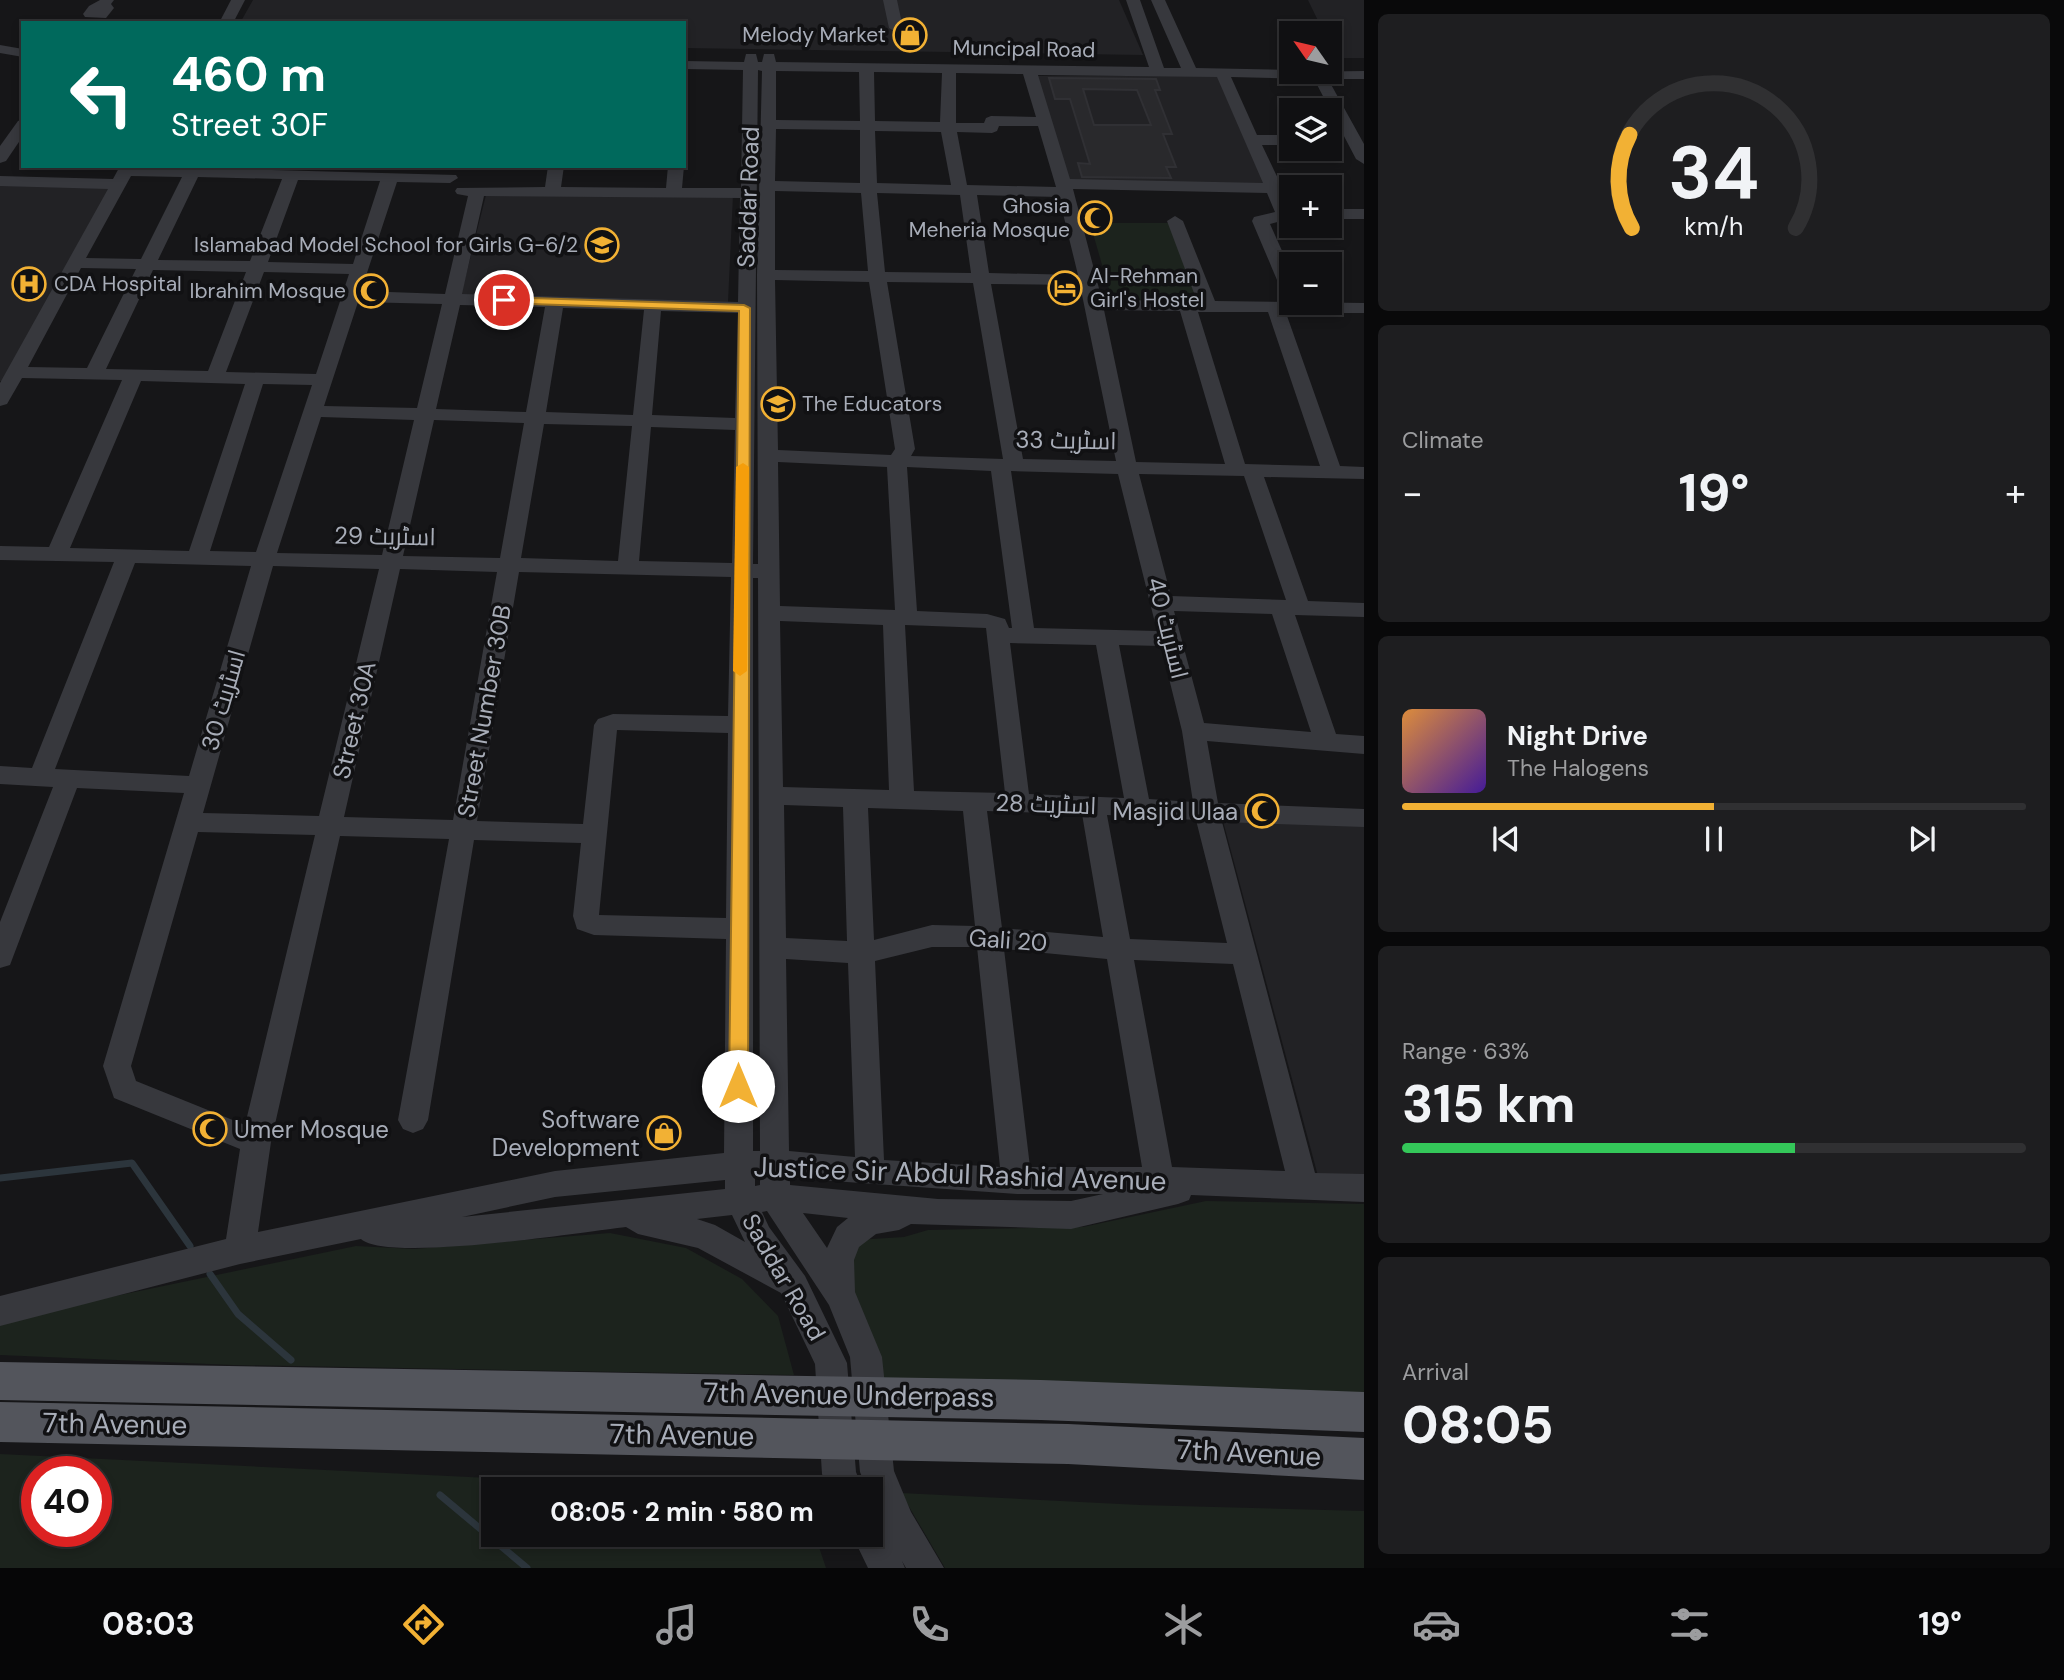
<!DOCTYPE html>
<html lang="en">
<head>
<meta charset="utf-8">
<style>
  :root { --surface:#101012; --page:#1e1e20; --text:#f1f3f6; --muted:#9c9d9f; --line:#303032; --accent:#f2b134 }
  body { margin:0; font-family:"DM Sans",Cairo,sans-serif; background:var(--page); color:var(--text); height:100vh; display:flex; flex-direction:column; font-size:26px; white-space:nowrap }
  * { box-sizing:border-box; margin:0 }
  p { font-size:23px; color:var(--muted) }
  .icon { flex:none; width:38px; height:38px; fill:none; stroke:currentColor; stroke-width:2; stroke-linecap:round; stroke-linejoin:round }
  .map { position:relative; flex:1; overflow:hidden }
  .details { display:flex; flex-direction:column; gap:14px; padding:14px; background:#09090a; width:700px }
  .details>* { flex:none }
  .top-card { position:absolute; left:21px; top:21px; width:665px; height:147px; border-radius:0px; box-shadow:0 4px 10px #0003,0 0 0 2px var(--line); background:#00695c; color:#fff; overflow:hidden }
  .needle { width:46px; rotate:304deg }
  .buttons { position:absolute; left:1279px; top:21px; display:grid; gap:14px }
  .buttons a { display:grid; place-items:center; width:63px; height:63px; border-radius:0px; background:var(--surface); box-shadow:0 4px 10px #0003,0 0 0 2px var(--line); font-size:35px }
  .speed { position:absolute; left:21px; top:1456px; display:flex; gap:14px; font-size:35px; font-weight:700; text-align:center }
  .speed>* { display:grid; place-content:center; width:91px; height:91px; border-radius:50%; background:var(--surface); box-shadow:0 4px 10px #0003,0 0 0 2px var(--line); line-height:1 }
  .speed .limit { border:10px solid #d22; background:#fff; color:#111 }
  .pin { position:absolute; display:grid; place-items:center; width:60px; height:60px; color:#fff; margin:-30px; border:4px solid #fff; border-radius:50%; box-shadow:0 2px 7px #0007 }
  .me { position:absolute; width:77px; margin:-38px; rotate:0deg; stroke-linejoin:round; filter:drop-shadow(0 0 5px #0008) }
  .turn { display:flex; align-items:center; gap:24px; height:147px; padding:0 35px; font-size:32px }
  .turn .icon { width:91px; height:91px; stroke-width:2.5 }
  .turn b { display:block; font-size:49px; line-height:60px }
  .big { font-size:52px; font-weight:700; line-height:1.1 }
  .details .widget { flex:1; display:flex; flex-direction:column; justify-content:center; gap:10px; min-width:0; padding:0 24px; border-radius:10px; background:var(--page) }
  .details .dial { align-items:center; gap:0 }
  .dial svg { height:182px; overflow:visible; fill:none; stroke:var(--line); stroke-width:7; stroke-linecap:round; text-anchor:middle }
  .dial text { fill:var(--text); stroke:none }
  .song { display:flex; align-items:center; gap:21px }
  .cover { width:84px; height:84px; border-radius:10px; background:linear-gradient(135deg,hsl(30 70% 55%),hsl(260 70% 35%)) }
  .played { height:7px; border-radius:4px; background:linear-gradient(90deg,var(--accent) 50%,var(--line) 50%) }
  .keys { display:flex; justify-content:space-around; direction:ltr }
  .heat { display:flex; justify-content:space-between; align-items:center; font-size:38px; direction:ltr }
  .charge { height:10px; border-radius:5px; background:linear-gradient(90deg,#34c759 63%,var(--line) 0) }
  .trip { position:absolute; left:481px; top:1477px; width:402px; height:70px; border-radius:0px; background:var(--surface); box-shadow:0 4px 10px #0003,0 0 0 2px var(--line); font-weight:700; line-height:70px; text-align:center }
  .tab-bar { display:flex; height:112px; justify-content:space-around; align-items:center; background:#060607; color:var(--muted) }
  .tab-bar .icon { width:49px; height:49px }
  .tab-bar .active { color:var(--accent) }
  .tab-bar b { font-size:32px; color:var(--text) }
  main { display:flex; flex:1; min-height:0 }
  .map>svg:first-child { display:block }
  .built { fill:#222225 }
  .green { fill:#1c231d; fill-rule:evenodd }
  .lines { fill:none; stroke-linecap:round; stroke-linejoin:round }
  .stream { stroke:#2c353c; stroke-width:7 }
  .building { fill:#29292c; stroke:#303034; stroke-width:2; fill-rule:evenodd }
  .minor { fill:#37383d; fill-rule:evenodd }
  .major { fill:#53555c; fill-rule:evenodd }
  .route { fill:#f2b134; stroke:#9d7322; stroke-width:2 }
  .slow { fill:#f59e0b }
  .labels { text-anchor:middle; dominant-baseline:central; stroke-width:7; stroke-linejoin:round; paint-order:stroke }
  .far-poi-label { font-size:21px; fill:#a8adb8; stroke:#111113; text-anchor:end }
  .far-street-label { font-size:21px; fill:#a8adb8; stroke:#111113 }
  .street-label { font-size:24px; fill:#a8adb8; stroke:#111113 }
  .poi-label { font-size:24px; fill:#a8adb8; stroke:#111113; text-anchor:end }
  .near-street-label { font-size:28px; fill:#a8adb8; stroke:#111113 }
</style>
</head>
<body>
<main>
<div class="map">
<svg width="1364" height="1568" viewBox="0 0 1364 1568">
  <rect width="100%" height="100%" fill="#161618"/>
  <g class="built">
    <path d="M 253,0 L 1119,0 L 1143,55 L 684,48 L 684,23 L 240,23 Z"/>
    <path d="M 1308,0 L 1364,0 L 1364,58 L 1336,58 L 1330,45 L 1330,33 L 1324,33 Z"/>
    <path d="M 1035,76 L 1218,76 L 1268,186 L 1065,182 Z"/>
    <path d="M 0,184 L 114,186 L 3,381 L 0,381 Z"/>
    <path d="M 486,195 L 733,195 L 728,302 L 461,295 Z"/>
    <path d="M 1223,821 L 1364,826 L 1364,1177 L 1318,1176 Z"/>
  </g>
  <g class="green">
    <path d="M 1090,223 L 1172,223 L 1203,305 L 1113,303 Z"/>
    <path d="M 1206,1201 L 1364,1204 L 1364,1404 L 888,1389 L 844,1264 L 856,1240 L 904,1237 L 928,1230 L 1083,1227 Z"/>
    <path d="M 610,1233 L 686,1248 L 742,1279 L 778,1316 L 794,1375 L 233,1365 L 0,1355 L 0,1320 L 356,1246 L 414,1249 Z"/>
    <path d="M 0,1454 L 714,1489 L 494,1489 L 494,1535 L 815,1535 L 826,1568 L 0,1568 ZM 37,1472 L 96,1472 L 96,1531 L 37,1531 Z"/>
    <path d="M 901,1493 L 1140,1505 L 1364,1511 L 1364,1568 L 945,1568 Z"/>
  </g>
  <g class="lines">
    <g class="stream">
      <path d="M 0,1178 L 132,1163 L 190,1246"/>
      <path d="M 210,1274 L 238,1314 L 291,1360"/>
      <path d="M 440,1495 L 527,1568"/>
    </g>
  </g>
  <path class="building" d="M 1049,78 L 1156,79 L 1160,90 L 1155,90 L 1172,134 L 1163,134 L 1176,167 L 1166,167 L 1171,178 L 1082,177 L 1078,163 L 1090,164 L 1070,99 L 1055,99 ZM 1083,89 L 1137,90 L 1151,125 L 1094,125 Z"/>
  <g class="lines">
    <g class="minor">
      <path d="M 100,0 L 114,0 L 111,4 L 114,8 L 106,18 L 85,17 L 83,14 L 89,6 Z"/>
      <path d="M 231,0 L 245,0 L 233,23 L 219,23 Z"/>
      <path d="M 883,0 L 897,0 L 903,28 L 901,31 L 896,32 L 889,28 Z"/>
      <path d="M 1126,0 L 1140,0 L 1164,68 L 1181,68 L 1151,0 L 1165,0 L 1196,68 L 1292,70 L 1292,72 L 1364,71 L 1364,79 L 1328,79 L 1364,144 L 1364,164 L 1356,159 L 1314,79 L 1231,77 L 1257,135 L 1292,135 L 1292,145 L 1262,145 L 1292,208 L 1292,218 L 1270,224 L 1292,273 L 1292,299 L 1283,294 L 1252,221 L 1254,217 L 1275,212 L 1267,193 L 1073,189 L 1102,300 L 1197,301 L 1167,221 L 1175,216 L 1183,221 L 1215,301 L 1364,303 L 1364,313 L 1286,313 L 1340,466 L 1364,467 L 1364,479 L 1264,477 L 1308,601 L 1364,603 L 1364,617 L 1295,615 L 1336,734 L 1364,736 L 1364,754 L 1207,741 L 1218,803 L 1364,809 L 1364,827 L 1222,822 L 1315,1173 L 1364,1174 L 1364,1202 L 1191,1195 L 1189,1200 L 1178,1204 L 1071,1229 L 911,1224 L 899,1230 L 876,1234 L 859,1247 L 854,1260 L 855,1292 L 882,1357 L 894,1471 L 911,1512 L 944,1568 L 906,1568 L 902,1561 L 905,1568 L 868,1568 L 852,1535 L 872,1535 L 872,1519 L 881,1523 L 872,1500 L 872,1489 L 867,1489 L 860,1472 L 850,1357 L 829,1305 L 767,1211 L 762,1212 L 769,1227 L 805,1276 L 847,1363 L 856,1472 L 863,1489 L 828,1489 L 822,1474 L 815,1364 L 781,1293 L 698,1248 L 638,1234 L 626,1227 C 582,1232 388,1263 361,1239 L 240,1264 L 0,1326 L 0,1296 L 226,1239 L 240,1149 L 114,1098 L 103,1066 L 184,793 L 77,788 L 13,957 L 10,965 L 0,968 L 0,922 L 53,787 L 0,784 L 0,766 L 32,768 L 114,562 L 0,560 L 0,546 L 49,547 L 122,380 L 22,378 L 7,404 L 0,406 L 0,383 L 108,189 L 0,186 L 0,176 L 113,179 L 120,166 L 456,175 L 458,178 L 450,183 L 397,182 L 361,291 L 445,294 L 468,196 L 457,194 L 455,191 L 457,188 L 545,187 L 548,166 L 564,166 L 561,187 L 666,188 L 668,166 L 684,166 L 682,188 L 741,188 L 743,70 L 684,69 L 684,61 L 744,62 L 746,54 L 756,54 L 758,62 L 762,62 L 764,54 L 774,54 L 776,62 L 1149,67 ZM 758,70 L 762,71 L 757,275 L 758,564 L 753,564 ZM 776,71 L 859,72 L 860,121 L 776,120 ZM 874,72 L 942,73 L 940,122 L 875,121 ZM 956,73 L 1023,74 L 1036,117 L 991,116 L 986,118 L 984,123 L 956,123 ZM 1038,75 L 1217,77 L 1263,183 L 1070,179 ZM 999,126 L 1038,126 L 1056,187 L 967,185 L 957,132 L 992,133 L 997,131 ZM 776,129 L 860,130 L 860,183 L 775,181 ZM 875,131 L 941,132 L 951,185 L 877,183 ZM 131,176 L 182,177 L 141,259 L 86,258 ZM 198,177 L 282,179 L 250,261 L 158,260 ZM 298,180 L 380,181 L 353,264 L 268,262 ZM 775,191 L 861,193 L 868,271 L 775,270 ZM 877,193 L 960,195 L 971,273 L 885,272 ZM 977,195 L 1059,197 L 1078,275 L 989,273 ZM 484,196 L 740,198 L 738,302 L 462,294 ZM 81,268 L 136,269 L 87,368 L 28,367 ZM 153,270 L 246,272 L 208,371 L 106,369 ZM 264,272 L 349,274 L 316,374 L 226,372 ZM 775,280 L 869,282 L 895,449 L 891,455 L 778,450 ZM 887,282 L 973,283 L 1003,459 L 911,456 L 915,449 ZM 991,284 L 1080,285 L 1116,461 L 1023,459 ZM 358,302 L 442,304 L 417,408 L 324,406 ZM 460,305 L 545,307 L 526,412 L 436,409 ZM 563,308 L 644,310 L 633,415 L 546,412 ZM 1104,310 L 1180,311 L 1225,464 L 1136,462 ZM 661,311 L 738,313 L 735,418 L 652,415 ZM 1198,312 L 1268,312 L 1320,466 L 1245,464 ZM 141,381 L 245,384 L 189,551 L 70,548 ZM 263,384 L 312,385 L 256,552 L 210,551 ZM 321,417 L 414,420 L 382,555 L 277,553 ZM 434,420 L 524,423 L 500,558 L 403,556 ZM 544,424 L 632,426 L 618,561 L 521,558 ZM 651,427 L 735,430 L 732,563 L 639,561 ZM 778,462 L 887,467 L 895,610 L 780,606 ZM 907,467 L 991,471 L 1012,628 L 1009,628 L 1005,619 L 987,614 L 917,611 ZM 1011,471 L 1118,474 L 1157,631 L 1034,628 ZM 1139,474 L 1244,476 L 1286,600 L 1171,596 ZM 135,563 L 251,566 L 189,776 L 55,769 ZM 273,566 L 379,569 L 319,816 L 203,813 ZM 400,569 L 497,572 L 453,820 L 344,817 ZM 519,572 L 731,577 L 728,716 L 613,714 L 598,719 L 594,725 L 583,824 L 477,821 ZM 753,578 L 758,578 L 760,1151 L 753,1151 ZM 1174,611 L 1272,614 L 1311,732 L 1204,723 ZM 780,621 L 883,625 L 889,790 L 783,787 ZM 905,625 L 986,628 L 1005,793 L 914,791 ZM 1010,643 L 1096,645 L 1124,798 L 1029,794 ZM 1119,645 L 1161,646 L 1182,731 L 1193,802 L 1149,799 ZM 617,730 L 728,733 L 726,918 L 599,915 ZM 784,805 L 843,807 L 847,941 L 786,938 ZM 868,808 L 963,811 L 975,926 L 932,925 L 874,940 ZM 987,811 L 1082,814 L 1103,937 L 1002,928 ZM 1107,815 L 1196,820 L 1227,943 L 1130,939 ZM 198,832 L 315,835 L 245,1125 L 136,1081 L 131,1066 ZM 340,836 L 449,839 L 398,1120 L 403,1129 L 413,1133 L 423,1129 L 428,1120 L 474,840 L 581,843 L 573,916 L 577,929 L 594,935 L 726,939 L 724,1153 L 555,1171 L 258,1232 L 271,1142 ZM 932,947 L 977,947 L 1000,1167 L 884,1160 L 875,961 ZM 1004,949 L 1107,959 L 1142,1167 L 1030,1167 ZM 786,959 L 848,963 L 855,1157 L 789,1151 ZM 1134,960 L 1233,964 L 1285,1171 L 1172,1167 ZM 755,1177 L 760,1177 L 760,1185 L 755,1186 ZM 790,1178 L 1017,1194 L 1103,1194 L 1071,1201 L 938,1199 L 790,1185 ZM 725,1180 L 725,1189 L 462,1217 L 555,1197 ZM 803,1213 L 848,1218 L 837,1227 L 827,1248 ZM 732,1215 L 745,1242 L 715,1225 L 697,1219 Z"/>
      <path d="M 0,45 L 23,49 L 23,57 L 0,53 Z"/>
      <path d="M 23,119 L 23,136 L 6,161 L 0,163 L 0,146 L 18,121 Z"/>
      <rect x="1330" y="209" width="34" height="10"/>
    </g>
    <g class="major">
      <path d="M 0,1362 L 1041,1380 L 1364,1392 L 1364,1432 L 1041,1420 L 0,1400 Z"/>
      <path d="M 0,1402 L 1068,1424 L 1364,1438 L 1364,1480 L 1068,1464 L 0,1442 Z"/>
    </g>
  </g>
  <path class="route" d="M 504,297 L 744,305 L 750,308 L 748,1086 L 745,1092 L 738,1094 L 732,1092 L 729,1086 L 739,311 L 500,303 L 498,300 Z"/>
  <path class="slow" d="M 743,463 L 749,467 L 747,671 L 740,676 L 733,671 L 736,467 Z"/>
  <defs>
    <symbol id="shop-ring" viewBox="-11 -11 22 22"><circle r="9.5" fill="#111113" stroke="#f2b134" stroke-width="1.5"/><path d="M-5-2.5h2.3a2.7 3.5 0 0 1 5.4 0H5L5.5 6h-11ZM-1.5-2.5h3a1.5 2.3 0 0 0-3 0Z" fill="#f2b134"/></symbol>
    <symbol id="mosque-ring" viewBox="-11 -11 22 22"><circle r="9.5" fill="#111113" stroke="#f2b134" stroke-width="1.5"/><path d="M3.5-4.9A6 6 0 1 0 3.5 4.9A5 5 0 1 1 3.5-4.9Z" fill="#f2b134"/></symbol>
    <symbol id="school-ring" viewBox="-11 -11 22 22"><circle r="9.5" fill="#111113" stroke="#f2b134" stroke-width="1.5"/><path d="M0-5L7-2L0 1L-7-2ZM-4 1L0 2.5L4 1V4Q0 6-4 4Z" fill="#f2b134"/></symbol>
    <symbol id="hospital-ring" viewBox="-11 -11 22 22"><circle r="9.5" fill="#111113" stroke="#f2b134" stroke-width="1.5"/><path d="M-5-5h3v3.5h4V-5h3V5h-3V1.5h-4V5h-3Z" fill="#f2b134"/></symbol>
    <symbol id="hotel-ring" viewBox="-11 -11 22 22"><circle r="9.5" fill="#111113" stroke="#f2b134" stroke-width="1.5"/><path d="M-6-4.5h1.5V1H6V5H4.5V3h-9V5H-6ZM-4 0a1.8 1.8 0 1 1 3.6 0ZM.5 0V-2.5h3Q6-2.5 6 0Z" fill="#f2b134"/></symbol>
  </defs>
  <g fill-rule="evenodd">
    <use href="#shop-ring" x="891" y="16" width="38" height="38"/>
    <use href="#mosque-ring" x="1076" y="199" width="38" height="38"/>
    <use href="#school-ring" x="583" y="226" width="38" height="38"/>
    <use href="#hospital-ring" x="10" y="265" width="38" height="38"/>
    <use href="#hotel-ring" x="1046" y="269" width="38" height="38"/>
    <use href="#mosque-ring" x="352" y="272" width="38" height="38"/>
    <use href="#school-ring" x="759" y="385" width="38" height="38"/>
    <use href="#mosque-ring" x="1243" y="792" width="38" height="38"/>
    <use href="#mosque-ring" x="191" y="1110" width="38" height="38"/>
    <use href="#shop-ring" x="645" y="1114" width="38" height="38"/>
  </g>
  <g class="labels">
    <g class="far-poi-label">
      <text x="886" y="35">Melody Market</text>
      <text x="1070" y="206">Ghosia<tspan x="1070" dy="24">Meheria Mosque</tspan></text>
      <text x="578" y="245">Islamabad Model School for Girls G-6/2</text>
      <text x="1090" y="276" text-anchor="start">Al-Rehman<tspan x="1090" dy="24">Girl's Hostel</tspan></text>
      <text x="54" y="284" text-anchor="start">CDA Hospital</text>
      <text x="346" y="291">Ibrahim Mosque</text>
      <text x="802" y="404" text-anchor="start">The Educators</text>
    </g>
    <g class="far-street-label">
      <text transform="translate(1024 49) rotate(1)">Muncipal Road</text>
    </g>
    <g class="street-label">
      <text transform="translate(748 197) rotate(-88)">Saddar Road</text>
      <text transform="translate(1066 440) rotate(1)">اسٹریٹ 33</text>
      <text transform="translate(385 536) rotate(1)">اسٹریٹ 29</text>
      <text transform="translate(1168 628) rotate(76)">اسٹریٹ 40</text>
      <text transform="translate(223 700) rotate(-74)">اسٹریٹ 30</text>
      <text transform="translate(484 711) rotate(-80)">Street Number 30B</text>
      <text transform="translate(354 720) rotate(-77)">Street 30A</text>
      <text transform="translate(1046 804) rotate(2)">اسٹریٹ 28</text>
      <text transform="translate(1008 940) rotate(4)">Gali 20</text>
      <text transform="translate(784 1277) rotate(60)">Saddar Road</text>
    </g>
    <g class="poi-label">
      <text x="1238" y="811">Masjid Ulaa</text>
      <text x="640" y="1119">Software<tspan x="640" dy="28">Development</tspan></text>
      <text x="234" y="1129" text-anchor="start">Umer Mosque</text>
    </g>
    <g class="near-street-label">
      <text transform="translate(960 1174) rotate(2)">Justice Sir Abdul Rashid Avenue</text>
      <text transform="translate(849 1395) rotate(1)">7th Avenue Underpass</text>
      <text transform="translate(115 1424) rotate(1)">7th Avenue</text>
      <text transform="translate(682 1435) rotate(1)">7th Avenue</text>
      <text transform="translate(1249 1453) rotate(3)">7th Avenue</text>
    </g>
  </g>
</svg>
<div class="buttons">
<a><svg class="needle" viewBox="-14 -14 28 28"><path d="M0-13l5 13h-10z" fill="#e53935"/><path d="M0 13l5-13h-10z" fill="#9c9d9f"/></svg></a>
<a><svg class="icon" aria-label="layers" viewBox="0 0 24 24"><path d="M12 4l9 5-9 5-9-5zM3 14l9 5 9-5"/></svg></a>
<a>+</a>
<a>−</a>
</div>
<div class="speed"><div class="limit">40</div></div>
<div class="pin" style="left:504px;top:300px;background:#d93025"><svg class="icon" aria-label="arrive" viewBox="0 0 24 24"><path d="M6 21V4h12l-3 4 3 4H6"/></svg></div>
<svg class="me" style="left:738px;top:1086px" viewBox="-20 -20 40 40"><circle r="19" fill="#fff"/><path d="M0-13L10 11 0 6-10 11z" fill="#f2b134"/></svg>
<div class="trip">08:05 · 2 min · 580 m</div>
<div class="top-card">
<div class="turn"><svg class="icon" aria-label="left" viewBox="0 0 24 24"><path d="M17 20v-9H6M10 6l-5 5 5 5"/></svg><div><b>460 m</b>Street 30F</div></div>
</div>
</div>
<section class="details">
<div class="widget dial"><svg viewBox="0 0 100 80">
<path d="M14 69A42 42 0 1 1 86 69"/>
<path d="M14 69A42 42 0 0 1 13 28" stroke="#f2b134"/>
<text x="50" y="56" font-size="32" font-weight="700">34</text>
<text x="50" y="72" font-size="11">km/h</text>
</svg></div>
<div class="widget"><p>Climate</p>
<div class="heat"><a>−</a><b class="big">19°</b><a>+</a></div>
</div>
<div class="widget">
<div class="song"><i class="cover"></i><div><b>Night Drive</b><p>The Halogens</p></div></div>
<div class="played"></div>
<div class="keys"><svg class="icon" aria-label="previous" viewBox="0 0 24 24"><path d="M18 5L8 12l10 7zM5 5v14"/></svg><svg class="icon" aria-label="pause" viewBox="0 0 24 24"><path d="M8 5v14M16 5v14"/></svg><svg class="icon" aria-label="next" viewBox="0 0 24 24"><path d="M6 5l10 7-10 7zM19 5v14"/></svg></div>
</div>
<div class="widget"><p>Range · 63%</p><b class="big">315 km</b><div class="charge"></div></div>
<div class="widget"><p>Arrival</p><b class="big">08:05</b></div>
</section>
</main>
<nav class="tab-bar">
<b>08:03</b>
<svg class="icon active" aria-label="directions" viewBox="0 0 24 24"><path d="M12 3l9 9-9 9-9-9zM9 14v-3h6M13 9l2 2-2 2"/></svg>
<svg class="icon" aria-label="music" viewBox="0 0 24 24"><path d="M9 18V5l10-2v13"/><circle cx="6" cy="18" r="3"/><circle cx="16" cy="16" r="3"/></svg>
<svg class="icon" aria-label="phone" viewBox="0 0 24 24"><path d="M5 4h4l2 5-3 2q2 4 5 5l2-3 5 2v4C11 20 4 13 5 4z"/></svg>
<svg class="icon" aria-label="climate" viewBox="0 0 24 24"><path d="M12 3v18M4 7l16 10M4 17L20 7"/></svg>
<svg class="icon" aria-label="car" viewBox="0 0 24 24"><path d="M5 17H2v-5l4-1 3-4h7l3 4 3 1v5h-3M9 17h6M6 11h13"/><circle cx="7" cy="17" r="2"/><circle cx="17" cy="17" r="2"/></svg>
<svg class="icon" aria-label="filters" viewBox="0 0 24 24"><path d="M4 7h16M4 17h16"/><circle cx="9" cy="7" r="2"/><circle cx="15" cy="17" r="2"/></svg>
<b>19°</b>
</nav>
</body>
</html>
